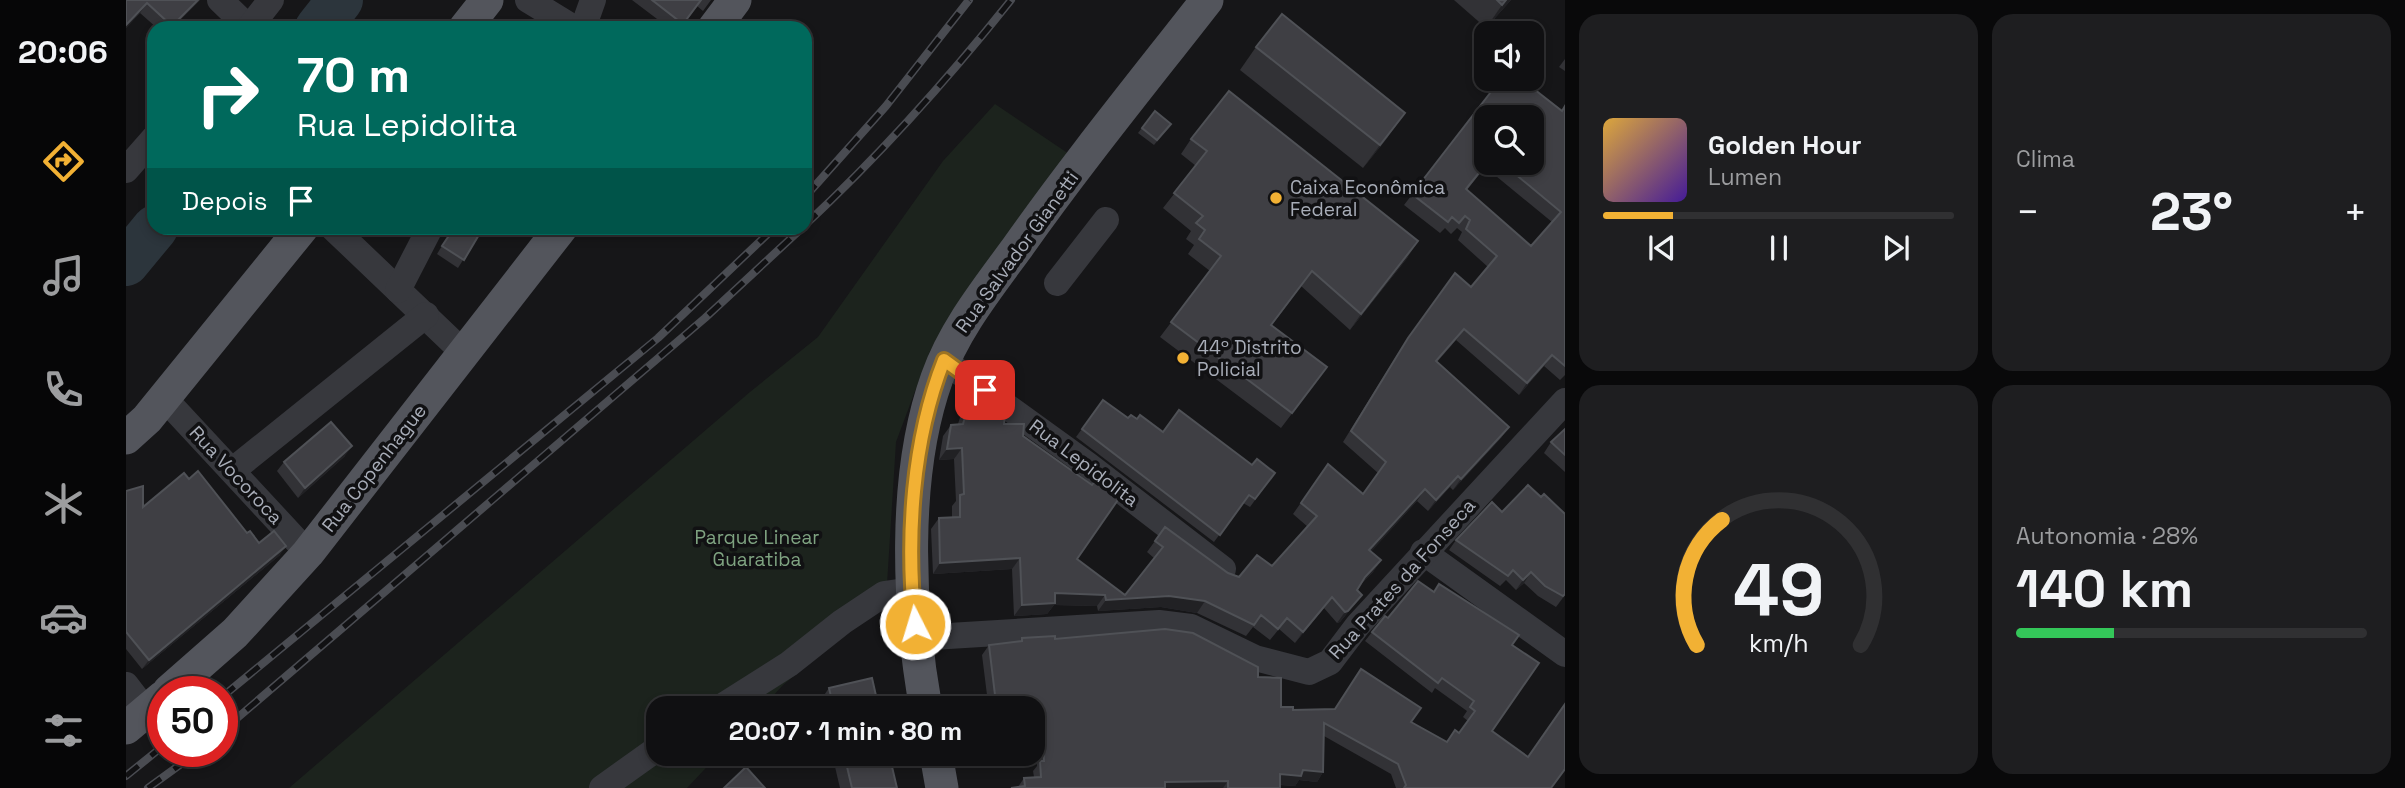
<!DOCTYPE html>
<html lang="pt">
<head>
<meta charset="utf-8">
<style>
  :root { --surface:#101012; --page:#1e1e20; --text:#f1f3f6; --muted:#9c9d9f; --line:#303032; --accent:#f2b134 }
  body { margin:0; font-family:"Space Grotesk",sans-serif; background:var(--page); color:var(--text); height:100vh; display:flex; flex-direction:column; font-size:26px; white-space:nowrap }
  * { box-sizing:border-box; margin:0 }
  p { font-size:23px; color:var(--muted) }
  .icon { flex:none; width:38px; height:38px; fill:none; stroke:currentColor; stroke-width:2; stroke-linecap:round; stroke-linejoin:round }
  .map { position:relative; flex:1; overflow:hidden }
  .side { display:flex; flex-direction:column; gap:14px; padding:14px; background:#09090a; width:840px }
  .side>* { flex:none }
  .hud { position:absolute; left:21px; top:21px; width:665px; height:214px; border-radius:21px; box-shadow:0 4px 10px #0003,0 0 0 2px var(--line); background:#00695c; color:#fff; overflow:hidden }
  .tools { position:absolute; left:1348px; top:21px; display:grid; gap:14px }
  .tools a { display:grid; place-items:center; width:70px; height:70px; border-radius:14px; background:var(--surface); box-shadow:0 4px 10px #0003,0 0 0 2px var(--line); font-size:35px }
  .speed { position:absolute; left:21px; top:676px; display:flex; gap:14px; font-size:35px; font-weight:700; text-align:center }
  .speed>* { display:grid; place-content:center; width:91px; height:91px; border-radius:50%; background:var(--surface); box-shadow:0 4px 10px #0003,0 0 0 2px var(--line); line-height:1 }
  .speed .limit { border:10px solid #d22; background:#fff; color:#111 }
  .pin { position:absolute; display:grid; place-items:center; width:60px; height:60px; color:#fff; margin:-30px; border-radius:14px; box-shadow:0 4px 10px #0006 }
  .me { position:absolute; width:77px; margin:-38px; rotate:355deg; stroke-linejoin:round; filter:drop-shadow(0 0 5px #0008) }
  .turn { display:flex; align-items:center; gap:24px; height:147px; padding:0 35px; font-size:32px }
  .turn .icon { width:91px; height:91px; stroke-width:2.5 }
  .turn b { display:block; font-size:49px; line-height:60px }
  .then { display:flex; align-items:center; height:66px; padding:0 35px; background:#0003; gap:14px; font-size:26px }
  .big { font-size:52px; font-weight:700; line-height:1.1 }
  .side .tile { flex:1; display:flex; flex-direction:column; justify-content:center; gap:10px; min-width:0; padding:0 24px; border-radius:21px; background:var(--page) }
  .side .dial { align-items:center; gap:0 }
  .dial svg { height:182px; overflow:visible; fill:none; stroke:var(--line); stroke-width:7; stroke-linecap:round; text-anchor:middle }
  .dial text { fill:var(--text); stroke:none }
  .song { display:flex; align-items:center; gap:21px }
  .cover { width:84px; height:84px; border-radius:10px; background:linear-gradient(135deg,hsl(40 70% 55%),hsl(260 70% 35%)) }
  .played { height:7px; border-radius:4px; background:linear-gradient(90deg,var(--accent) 20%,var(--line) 20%) }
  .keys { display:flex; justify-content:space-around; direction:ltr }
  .heat { display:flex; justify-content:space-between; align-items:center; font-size:38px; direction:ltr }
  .charge { height:10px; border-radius:5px; background:linear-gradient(90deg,#34c759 28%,var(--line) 0) }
  .side .tiles { flex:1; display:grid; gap:14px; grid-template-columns:repeat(2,1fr) }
  .trip { position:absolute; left:520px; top:696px; width:399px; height:70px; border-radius:21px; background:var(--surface); box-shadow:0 4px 10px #0003,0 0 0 2px var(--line); font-weight:700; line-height:70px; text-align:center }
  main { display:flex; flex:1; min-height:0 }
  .dock { display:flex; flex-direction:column; width:126px; justify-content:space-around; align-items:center; background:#060607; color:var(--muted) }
  .dock .icon { width:49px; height:49px }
  .dock .on { color:var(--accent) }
  .dock b { font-size:32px; color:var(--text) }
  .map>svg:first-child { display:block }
  .green { fill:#1c231d }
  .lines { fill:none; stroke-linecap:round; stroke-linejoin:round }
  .river { stroke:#2c353c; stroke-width:46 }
  .minor { stroke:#37383d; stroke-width:26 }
  .major { stroke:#53555c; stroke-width:33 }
  .rail-casing { stroke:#4a4c52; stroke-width:8 }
  .rail { stroke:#111113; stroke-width:5; stroke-dasharray:16; stroke-linecap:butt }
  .wall { fill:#323236; fill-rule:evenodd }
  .shaded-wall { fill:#212124 }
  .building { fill:#3f3f44; stroke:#4f5156; stroke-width:2; fill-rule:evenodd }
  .route-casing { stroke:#9d7322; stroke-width:18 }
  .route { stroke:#f2b134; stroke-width:12 }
  .poi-dot { fill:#f2b134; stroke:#111113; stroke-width:2.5 }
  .labels { text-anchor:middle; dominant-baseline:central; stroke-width:7; stroke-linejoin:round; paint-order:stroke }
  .poi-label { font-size:19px; fill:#a8adb8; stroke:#111113; text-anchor:start }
  .street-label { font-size:19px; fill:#a8adb8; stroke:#111113 }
  .park-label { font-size:19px; fill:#7fa381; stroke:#111113 }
</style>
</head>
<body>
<main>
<nav class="dock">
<b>20:06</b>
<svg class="icon on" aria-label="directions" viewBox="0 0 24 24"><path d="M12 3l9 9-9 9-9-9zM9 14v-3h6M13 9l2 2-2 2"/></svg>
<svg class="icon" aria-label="music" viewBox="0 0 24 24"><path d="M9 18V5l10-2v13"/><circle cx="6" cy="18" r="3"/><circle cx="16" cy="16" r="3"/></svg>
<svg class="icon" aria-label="phone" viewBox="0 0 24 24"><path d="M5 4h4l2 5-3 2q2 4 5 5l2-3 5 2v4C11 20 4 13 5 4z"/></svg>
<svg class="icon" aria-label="climate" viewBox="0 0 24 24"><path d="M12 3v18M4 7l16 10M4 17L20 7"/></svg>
<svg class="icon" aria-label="car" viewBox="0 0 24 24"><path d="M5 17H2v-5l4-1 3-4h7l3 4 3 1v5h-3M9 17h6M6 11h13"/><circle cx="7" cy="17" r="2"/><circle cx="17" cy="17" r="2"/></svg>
<svg class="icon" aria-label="filters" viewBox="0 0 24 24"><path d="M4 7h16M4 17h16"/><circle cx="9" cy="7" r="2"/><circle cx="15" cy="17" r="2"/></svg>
</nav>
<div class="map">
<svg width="1439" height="788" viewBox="0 0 1439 788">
  <rect width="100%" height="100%" fill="#161618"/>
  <path class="green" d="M 869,104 L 943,154 L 804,351 L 770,442 L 760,600 L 657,685 L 635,709 L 532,709 L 532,754 L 593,754 L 561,788 L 163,788 L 624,392 L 692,337 L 817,161 Z"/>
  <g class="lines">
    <g class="river">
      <path d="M 192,28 L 214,0"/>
      <path d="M 0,263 L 29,228"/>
    </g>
    <g class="minor">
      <path d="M 94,0 L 123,28"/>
      <path d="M 402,0 L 448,28"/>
      <path d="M 123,28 L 145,0"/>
      <path d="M 457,28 L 467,0"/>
      <path d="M 0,170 L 28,138"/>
      <path d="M 207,228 L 338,353"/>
      <path d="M 931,283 L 980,220"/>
      <path d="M 272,290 L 304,228"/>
      <path d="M 818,361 L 962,465 L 1097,569"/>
      <path d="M 38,398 L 182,553"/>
      <path d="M 107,470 L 300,315"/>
      <path d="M 1297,552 L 1439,654"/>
      <path d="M 790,638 L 1033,623 L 1065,627 L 1129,658 L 1183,672 L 1204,662 L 1232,625 L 1439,401"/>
      <path d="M 0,685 L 20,711"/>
      <path d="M 592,709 L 663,664 L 716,622 L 758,594 L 786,590"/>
      <path d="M 476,788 L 532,748"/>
    </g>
    <g class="major">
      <path d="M 339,28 L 361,0"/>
      <path d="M 588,28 L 609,0"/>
      <path d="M 0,438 L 21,419 L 176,228"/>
      <path d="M 43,691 L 109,633 L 182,553 L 435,228"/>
      <path d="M 800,709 C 782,609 776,475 811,378 C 828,330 861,289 891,248 C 951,163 1017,82 1081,0"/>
      <path d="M 0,728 L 37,697"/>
      <path d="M 810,754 L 816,788"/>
    </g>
    <defs>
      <g id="rail">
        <path d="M 679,197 L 760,106 L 843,0"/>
        <path d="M 679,225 C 753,156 822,79 885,0"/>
        <path d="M 96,697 L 532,338 L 648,228"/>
        <path d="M 96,731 L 579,318 L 676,228"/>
        <path d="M 0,776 L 37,746"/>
        <path d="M 22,788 L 73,751"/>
      </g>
    </defs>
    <use href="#rail" class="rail-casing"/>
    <use href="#rail" class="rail"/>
  </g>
  <g class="wall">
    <path d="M 0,0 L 74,0 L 46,28 L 31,28 L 14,13 L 0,28 Z"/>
    <path d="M 506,0 L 585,0 L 577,11 L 571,6 L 555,28 L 543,28 Z"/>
    <path d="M 1328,0 L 1385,0 L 1360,28 Z"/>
    <path d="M 1130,47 L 1262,137 L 1237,168 L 1114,70 Z"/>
    <path d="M 1439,59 L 1439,71 L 1433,67 Z"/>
    <path d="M 1375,79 L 1395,79 L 1436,110 L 1439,105 L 1439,375 L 1434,380 L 1418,366 L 1393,395 L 1330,340 L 1311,362 L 1383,427 L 1375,438 L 1327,490 L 1324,487 L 1302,511 L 1291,501 L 1245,551 L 1255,560 L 1247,572 L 1235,584 L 1231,590 L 1236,595 L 1214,622 L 1211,623 L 1198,608 L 1169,643 L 1153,629 L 1144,640 L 1127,627 L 1120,636 L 1071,613 L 1035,607 L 972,611 L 971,606 L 928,605 L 921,614 L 888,616 L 886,569 L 807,574 L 805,529 L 813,518 L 826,517 L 826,506 L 830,501 L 828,459 L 813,460 L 817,436 L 825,425 L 832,424 L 839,401 L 847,389 L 857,395 L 859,393 L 874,404 L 872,412 L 879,414 L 878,424 L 898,424 L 897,436 L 966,485 L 973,476 L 996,494 L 951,559 L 999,595 L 1028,558 L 1021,552 L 1039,527 L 1102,573 L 1113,577 L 1131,555 L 1146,566 L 1182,527 L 1167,514 L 1202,464 L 1237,494 L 1252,473 L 1217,442 L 1274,350 L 1329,273 L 1345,287 L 1362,267 L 1332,240 L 1336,232 L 1331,228 L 1325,234 L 1319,228 L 1314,233 L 1278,205 ZM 1360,117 L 1405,117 L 1405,163 L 1360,163 ZM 1359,167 L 1426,222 L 1405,246 L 1341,190 Z"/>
    <path d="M 1029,111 L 1045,124 L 1028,145 L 1012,133 Z"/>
    <path d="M 1065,139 L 1282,257 L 1224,330 L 1175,286 L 1146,325 L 1190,382 L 1155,428 L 1034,337 L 1084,271 L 1062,254 L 1068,245 L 1060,239 L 1065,231 L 1037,208 L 1070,166 L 1055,154 Z"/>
    <path d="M 327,228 L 357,228 L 332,268 L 311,254 Z"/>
    <path d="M 977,400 L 1002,418 L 1037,432 L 1149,473 L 1124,507 L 1117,503 L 1088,542 L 950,437 Z"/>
    <path d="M 1439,429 L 1439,472 L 1418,453 L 1425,442 Z"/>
    <path d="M 219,456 L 172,498 L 151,471 L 158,462 Z"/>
    <path d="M 0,491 L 17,507 L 121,533 L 133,543 L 154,555 L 16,669 L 0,649 Z"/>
    <path d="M 1415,497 L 1439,514 L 1439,595 L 1430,607 L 1412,596 L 1398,583 L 1390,590 L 1380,580 L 1374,586 L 1323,550 L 1330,540 L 1376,512 Z"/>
    <path d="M 1262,618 L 1386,645 L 1366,731 L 1425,788 L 1270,788 L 1265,774 L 1198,736 L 1197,772 L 1191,782 L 1173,780 L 1169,786 L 1154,785 L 1154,788 L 884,788 L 892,787 L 898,778 L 908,777 L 907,771 L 911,766 L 906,709 L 849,709 L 849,705 L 856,695 L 861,695 L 856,655 L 863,645 L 893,642 L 896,638 L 929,639 L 1132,677 L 1155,707 L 1167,710 L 1209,709 L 1235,669 L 1285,722 L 1320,742 L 1333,733 L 1342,721 L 1337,717 L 1341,711 L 1309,688 L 1306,693 L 1239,641 L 1246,632 Z"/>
    <path d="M 703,688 L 753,709 L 696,709 L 694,701 Z"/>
    <path d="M 706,754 L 763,754 L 771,788 L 714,788 Z"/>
  </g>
  <g class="shaded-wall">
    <path d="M 72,0 L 74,0 L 46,28 L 44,28 Z"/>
    <path d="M 1380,0 L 1385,0 L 1360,28 L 1376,5 Z"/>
    <path d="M 21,3 L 14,13 L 0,28 L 0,25 Z"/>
    <path d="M 1279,113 L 1262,137 L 1237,168 L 1254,145 Z"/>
    <path d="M 1292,241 L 1282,257 L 1224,330 L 1235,314 Z"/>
    <path d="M 1338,329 L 1330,340 L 1302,372 L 1310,361 Z"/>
    <path d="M 1426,355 L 1418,366 L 1393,395 L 1401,383 Z"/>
    <path d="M 1383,427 L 1375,438 L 1327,490 L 1335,479 Z"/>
    <path d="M 226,446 L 219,456 L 172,498 L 179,488 Z"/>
    <path d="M 836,448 L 828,459 L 813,460 L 821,449 Z"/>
    <path d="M 1332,476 L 1324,487 L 1302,511 L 1310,500 Z"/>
    <path d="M 1299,489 L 1291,501 L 1236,562 L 1243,550 Z"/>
    <path d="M 160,546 L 154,555 L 16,669 L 23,660 Z"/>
    <path d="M 894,558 L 886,569 L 807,574 L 814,563 Z"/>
    <path d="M 1255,560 L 1247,572 L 1231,588 L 1239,577 Z"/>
    <path d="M 1405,572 L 1398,583 L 1390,590 L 1397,580 Z"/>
    <path d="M 929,593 L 979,595 L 971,606 L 928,605 L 921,614 L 888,616 L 896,605 Z"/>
    <path d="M 1236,595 L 1214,622 L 1211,623 L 1219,612 Z"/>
    <path d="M 1043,596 L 1079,601 L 1071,613 L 1035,607 L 972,611 L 980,600 Z"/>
    <path d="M 1206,597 L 1198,608 L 1169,643 L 1177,632 Z"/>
    <path d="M 915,714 L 908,724 L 906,724 L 906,715 Z"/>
    <path d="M 1177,770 L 1197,772 L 1191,782 L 1173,780 L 1169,786 L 1147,784 L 1154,774 Z"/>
    <path d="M 1102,781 L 1097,788 L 1035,788 L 1039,782 Z"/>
  </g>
  <g class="building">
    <path d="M 0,0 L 72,0 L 46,26 L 21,3 L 0,25 Z"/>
    <path d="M 526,0 L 575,0 L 557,24 Z"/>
    <path d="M 1371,0 L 1380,0 L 1376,5 Z"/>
    <path d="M 1156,14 L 1279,113 L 1254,145 L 1130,47 Z"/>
    <path d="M 1375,79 L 1395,79 L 1436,111 L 1439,106 L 1439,366 L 1426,355 L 1401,383 L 1338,329 L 1310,361 L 1383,427 L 1335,479 L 1332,476 L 1310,500 L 1299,489 L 1243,550 L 1255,560 L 1239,577 L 1231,590 L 1236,595 L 1222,611 L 1219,612 L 1206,597 L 1177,632 L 1161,618 L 1152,629 L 1135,615 L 1128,625 L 1079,601 L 1043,596 L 980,600 L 979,595 L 929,593 L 929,603 L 896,605 L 894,558 L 814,563 L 813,518 L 834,517 L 834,495 L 838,494 L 836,448 L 821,449 L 825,425 L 837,424 L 847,389 L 858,395 L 859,393 L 874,404 L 872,412 L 879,414 L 878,424 L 898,424 L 897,436 L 966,485 L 973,476 L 996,494 L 951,559 L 999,595 L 1037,547 L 1029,541 L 1039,527 L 1102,573 L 1113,577 L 1131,555 L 1146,566 L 1191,516 L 1175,503 L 1202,464 L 1237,494 L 1260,462 L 1225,431 L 1282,338 L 1329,273 L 1345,287 L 1371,256 L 1340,229 L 1344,220 L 1339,216 L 1333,223 L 1326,217 L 1322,222 L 1286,194 ZM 1360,117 L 1405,117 L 1405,163 L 1376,163 L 1435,212 L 1405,246 L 1340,189 L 1361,163 L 1360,163 Z"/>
    <path d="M 1103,91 L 1292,241 L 1235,314 L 1186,271 L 1145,325 L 1201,367 L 1166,413 L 1045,322 L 1095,256 L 1073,239 L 1079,230 L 1070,223 L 1077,216 L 1048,193 L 1081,151 L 1065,139 Z"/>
    <path d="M 1029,111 L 1045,124 L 1031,140 L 1016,128 Z"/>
    <path d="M 328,228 L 357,228 L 338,260 L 316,246 Z"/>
    <path d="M 977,400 L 1002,418 L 1005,415 L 1011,419 L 1014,415 L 1037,432 L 1053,410 L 1126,465 L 1131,459 L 1149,473 L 1129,499 L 1123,495 L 1094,535 L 956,429 Z"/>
    <path d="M 205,422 L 226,446 L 179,488 L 158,462 Z"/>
    <path d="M 1439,429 L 1439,455 L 1425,442 Z"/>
    <path d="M 72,471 L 121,533 L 124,531 L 133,543 L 148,531 L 160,546 L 23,660 L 0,632 L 0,491 L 17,486 L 17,507 L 58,473 L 63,479 Z"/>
    <path d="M 1402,485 L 1415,497 L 1418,494 L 1439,514 L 1439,594 L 1437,596 L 1419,586 L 1405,572 L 1397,580 L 1387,570 L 1382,576 L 1330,540 L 1366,502 L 1376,512 Z"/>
    <path d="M 1292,581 L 1308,592 L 1313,584 L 1393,635 L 1386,645 L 1413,663 L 1366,731 L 1402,757 L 1439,704 L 1439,769 L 1425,788 L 1278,788 L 1280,785 L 1272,764 L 1198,723 L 1197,772 L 1177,770 L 1175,776 L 1154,774 L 1154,788 L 1102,788 L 1102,781 L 1039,782 L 1039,788 L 885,788 L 899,786 L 898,778 L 915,777 L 914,761 L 918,761 L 915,714 L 906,715 L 906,709 L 857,709 L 856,695 L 869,695 L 863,645 L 896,641 L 896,638 L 929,636 L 929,639 L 1039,629 L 1067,633 L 1132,667 L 1132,677 L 1155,678 L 1155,707 L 1167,707 L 1167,710 L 1209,709 L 1235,669 L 1295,708 L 1285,722 L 1321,742 L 1329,730 L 1333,733 L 1349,711 L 1344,707 L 1348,701 L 1316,678 L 1312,683 L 1246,632 L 1259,616 L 1262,618 Z"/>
    <path d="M 746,678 L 753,709 L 708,709 L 703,688 Z"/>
    <path d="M 718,754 L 763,754 L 771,788 L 726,788 Z"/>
    <path d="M 620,767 L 639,788 L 598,788 Z"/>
  </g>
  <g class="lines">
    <defs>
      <path id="route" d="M 789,624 C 780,538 786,441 818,360 L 859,390"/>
    </defs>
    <use href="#route" class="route-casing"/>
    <use href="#route" class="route"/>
  </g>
  <g class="poi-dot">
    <circle cx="1150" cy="198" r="7"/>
    <circle cx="1057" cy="358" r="7"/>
  </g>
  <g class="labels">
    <g class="poi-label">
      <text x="1164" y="187">Caixa Econômica<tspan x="1164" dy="22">Federal</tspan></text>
      <text x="1071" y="347">44º Distrito<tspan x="1071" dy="22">Policial</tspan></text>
    </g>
    <g class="street-label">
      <text transform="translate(891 252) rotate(-54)">Rua Salvador Gianetti</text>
      <text transform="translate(958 463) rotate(37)">Rua Lepidolita</text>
      <text transform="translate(248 468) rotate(-52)">Rua Copenhague</text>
      <text transform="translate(110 475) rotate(47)">Rua Vocoroca</text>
      <text transform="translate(1276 579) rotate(-48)">Rua Prates da Fonseca</text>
    </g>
    <g class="park-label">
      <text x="631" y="537">Parque Linear<tspan x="631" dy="22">Guaratiba</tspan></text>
    </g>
  </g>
</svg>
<div class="tools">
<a><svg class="icon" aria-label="sound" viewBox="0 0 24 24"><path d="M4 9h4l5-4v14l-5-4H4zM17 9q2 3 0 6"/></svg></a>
<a><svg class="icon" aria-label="search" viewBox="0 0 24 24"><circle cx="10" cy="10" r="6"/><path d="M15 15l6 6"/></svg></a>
</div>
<div class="speed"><div class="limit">50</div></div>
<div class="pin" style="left:859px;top:390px;background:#d93025"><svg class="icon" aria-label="arrive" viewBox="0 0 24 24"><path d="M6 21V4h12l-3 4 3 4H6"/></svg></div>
<svg class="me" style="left:789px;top:624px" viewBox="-20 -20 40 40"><circle r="17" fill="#f2b134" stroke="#fff" stroke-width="3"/><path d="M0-11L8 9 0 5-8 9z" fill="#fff"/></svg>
<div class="trip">20:07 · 1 min · 80 m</div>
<div class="hud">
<div class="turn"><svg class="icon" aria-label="right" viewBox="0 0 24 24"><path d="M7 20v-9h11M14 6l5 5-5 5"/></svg><div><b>70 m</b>Rua Lepidolita</div></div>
<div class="then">Depois<svg class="icon" aria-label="arrive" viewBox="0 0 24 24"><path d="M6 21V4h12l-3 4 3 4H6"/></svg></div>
</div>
</div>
<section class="side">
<div class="tiles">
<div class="tile">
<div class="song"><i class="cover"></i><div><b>Golden Hour</b><p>Lumen</p></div></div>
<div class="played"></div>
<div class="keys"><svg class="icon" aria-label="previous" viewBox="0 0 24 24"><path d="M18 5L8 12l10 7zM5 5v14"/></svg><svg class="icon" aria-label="pause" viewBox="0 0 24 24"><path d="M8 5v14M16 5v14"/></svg><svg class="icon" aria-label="next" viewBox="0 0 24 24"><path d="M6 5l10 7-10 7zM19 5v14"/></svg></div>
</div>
<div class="tile"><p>Clima</p>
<div class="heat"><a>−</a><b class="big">23°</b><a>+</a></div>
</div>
<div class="tile dial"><svg viewBox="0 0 100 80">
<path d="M14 69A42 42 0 1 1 86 69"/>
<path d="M14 69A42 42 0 0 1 25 14" stroke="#f2b134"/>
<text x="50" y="56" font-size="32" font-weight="700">49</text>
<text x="50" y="72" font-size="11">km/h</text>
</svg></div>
<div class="tile"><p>Autonomia · 28%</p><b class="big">140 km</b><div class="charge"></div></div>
</div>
</section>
</main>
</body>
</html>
